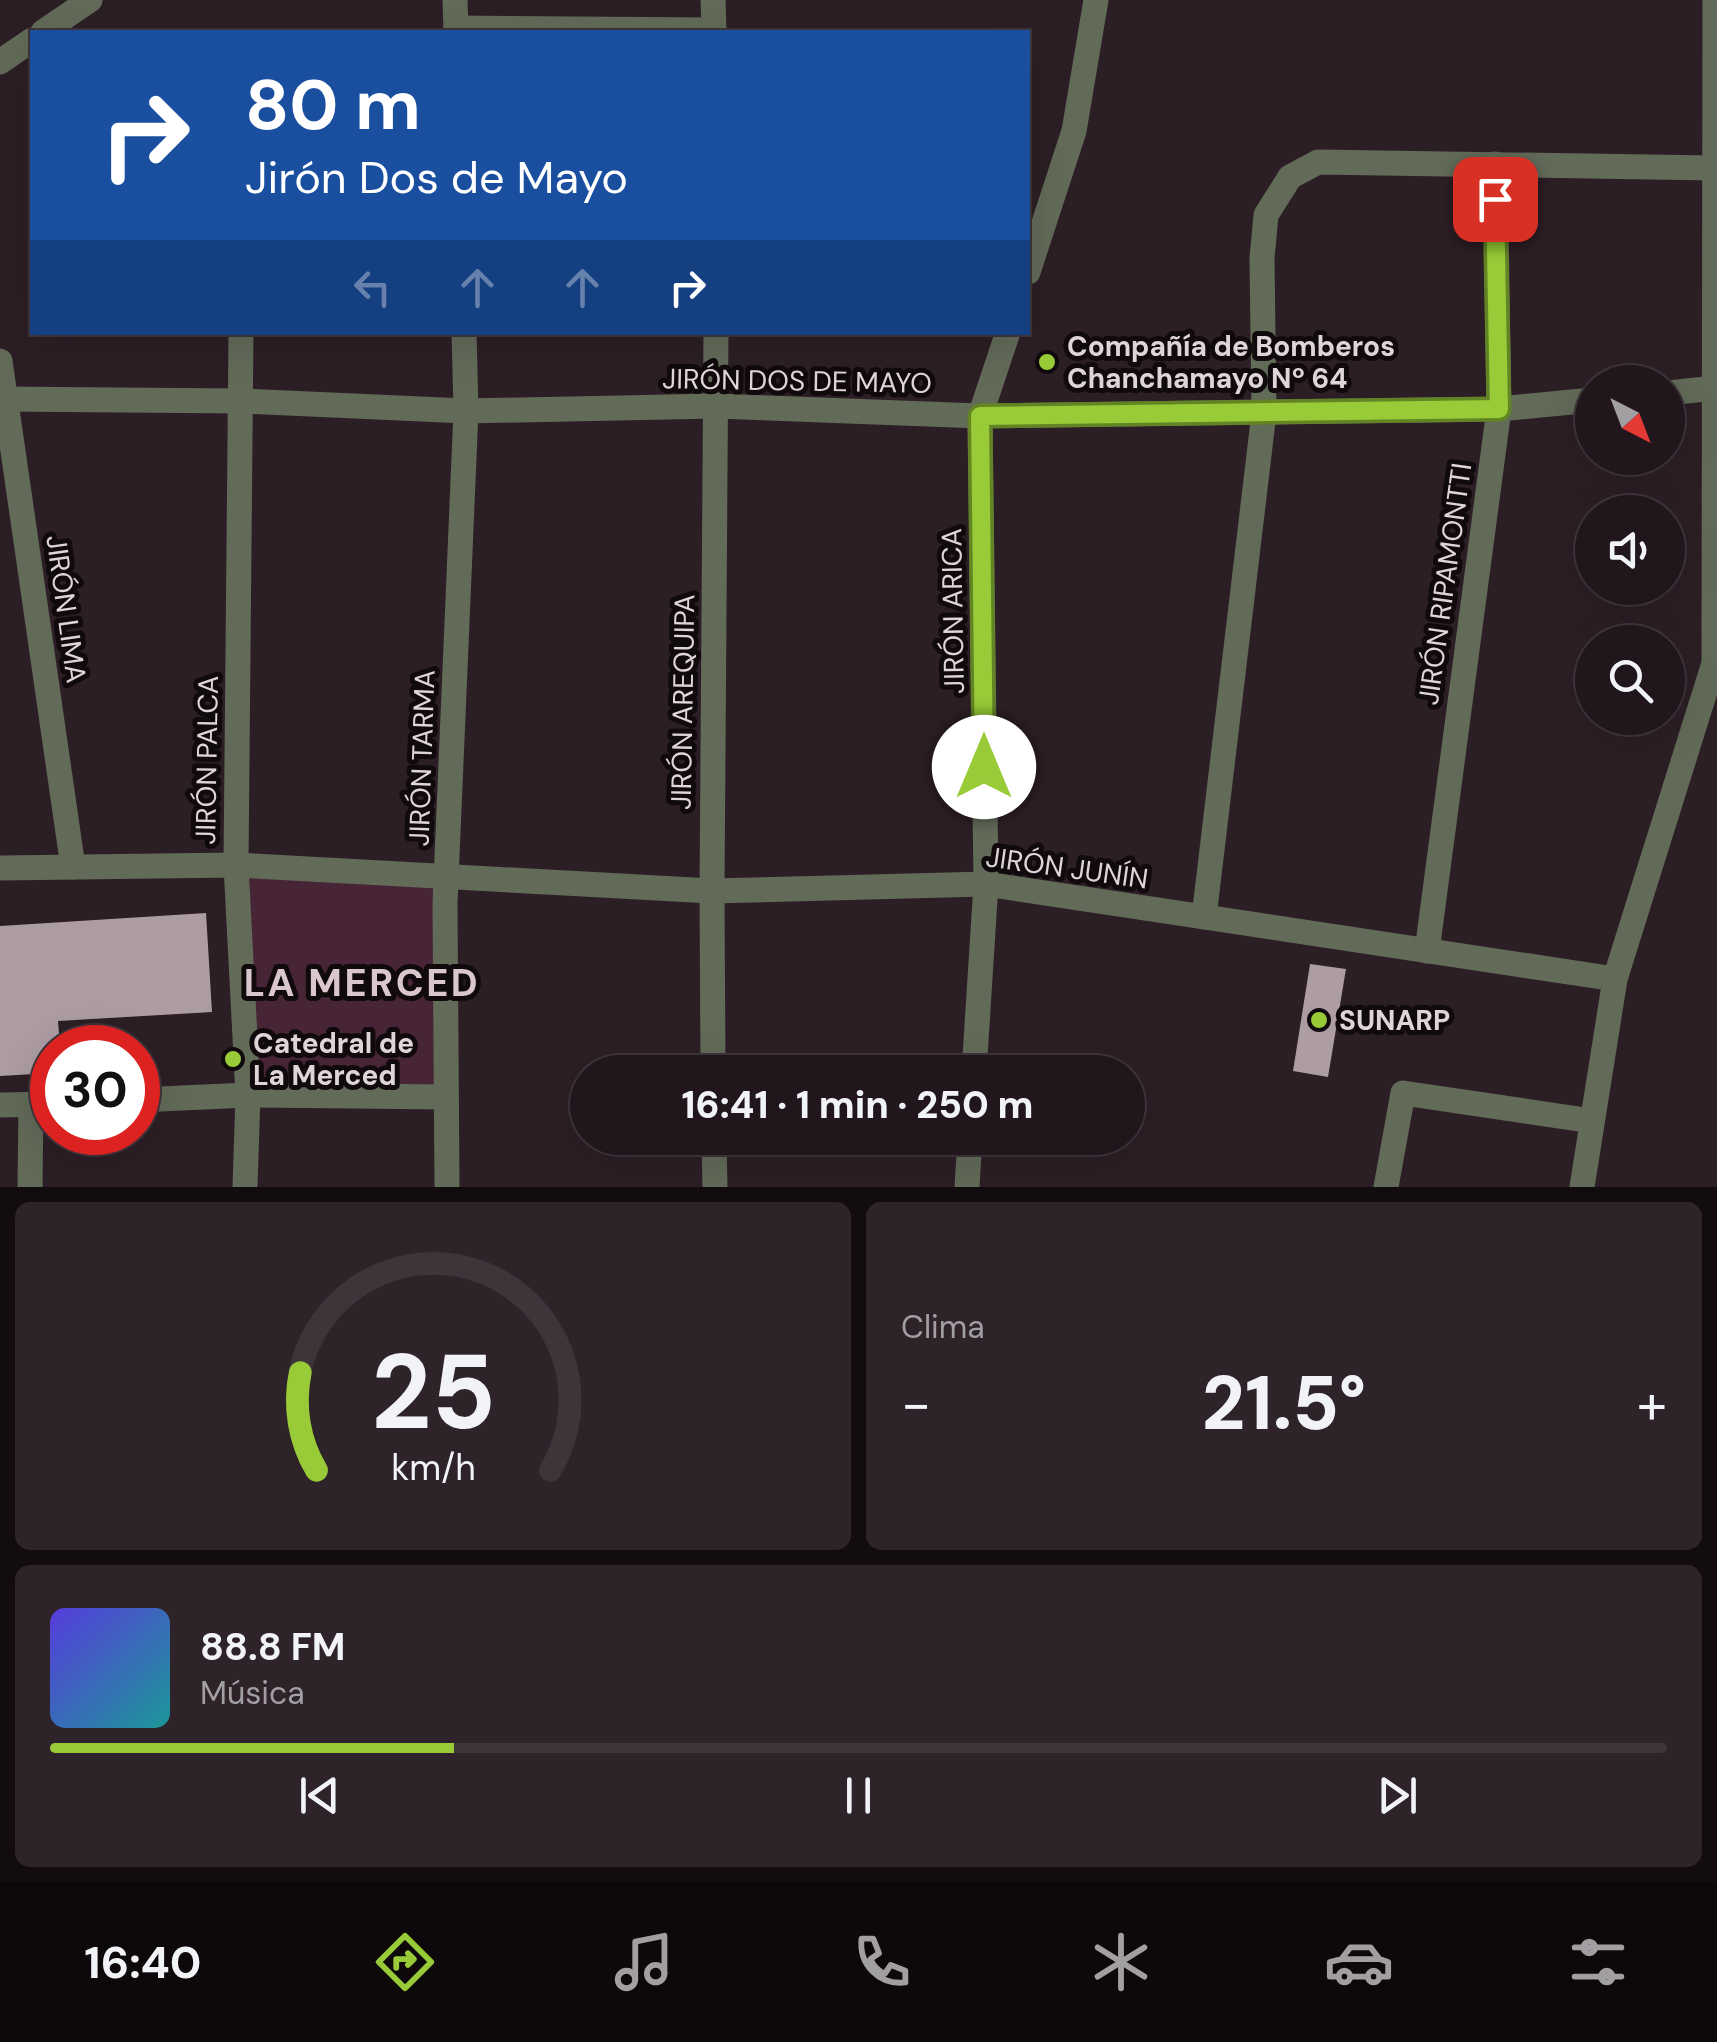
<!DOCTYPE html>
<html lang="es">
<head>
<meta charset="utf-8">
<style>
  :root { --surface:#21161c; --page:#2d2329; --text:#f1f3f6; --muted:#a29fa3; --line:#3e353b; --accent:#98cb37 }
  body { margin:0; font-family:"DM Sans",sans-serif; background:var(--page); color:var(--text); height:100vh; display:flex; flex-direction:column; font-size:38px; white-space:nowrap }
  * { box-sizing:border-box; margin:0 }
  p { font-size:32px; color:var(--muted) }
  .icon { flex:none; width:55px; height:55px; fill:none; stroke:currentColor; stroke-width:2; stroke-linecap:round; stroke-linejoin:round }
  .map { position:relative; height:1187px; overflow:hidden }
  .details { display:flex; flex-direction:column; gap:15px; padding:15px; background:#120c0f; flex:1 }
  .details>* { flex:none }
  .banner { position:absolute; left:30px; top:30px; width:1000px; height:305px; border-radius:0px; box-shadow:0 10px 40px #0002,0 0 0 2px var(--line); background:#1a4fa0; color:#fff; overflow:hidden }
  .needle { width:65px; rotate:138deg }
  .tools { position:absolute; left:1575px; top:365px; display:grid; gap:20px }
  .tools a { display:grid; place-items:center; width:110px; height:110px; border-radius:50%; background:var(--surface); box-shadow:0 10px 40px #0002,0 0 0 2px var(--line); font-size:50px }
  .speed { position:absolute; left:30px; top:1025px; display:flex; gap:20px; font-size:50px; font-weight:700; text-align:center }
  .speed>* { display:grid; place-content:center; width:130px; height:130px; border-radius:50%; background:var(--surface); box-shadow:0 10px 40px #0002,0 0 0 2px var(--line); line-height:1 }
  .speed .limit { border:15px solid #d22; background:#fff; color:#111 }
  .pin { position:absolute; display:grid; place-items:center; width:85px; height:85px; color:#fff; margin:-42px; border-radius:20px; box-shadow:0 5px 15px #0006 }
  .me { position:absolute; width:110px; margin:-55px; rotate:0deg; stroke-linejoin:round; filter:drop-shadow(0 0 8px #0008) }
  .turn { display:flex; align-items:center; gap:35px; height:210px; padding:0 50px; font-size:45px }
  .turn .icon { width:130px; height:130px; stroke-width:2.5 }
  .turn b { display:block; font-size:70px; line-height:85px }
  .lanes { display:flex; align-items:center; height:95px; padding:0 50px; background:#0003; justify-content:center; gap:50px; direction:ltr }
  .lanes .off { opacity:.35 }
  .big { font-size:75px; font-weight:800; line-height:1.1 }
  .details .card { flex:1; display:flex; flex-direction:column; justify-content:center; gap:15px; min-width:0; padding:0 35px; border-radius:15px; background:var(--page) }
  .details .dial { align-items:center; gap:0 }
  .dial svg { height:260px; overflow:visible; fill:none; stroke:var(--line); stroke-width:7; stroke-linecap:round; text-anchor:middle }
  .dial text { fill:var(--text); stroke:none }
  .song { display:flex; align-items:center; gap:30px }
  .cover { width:120px; height:120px; border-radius:15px; background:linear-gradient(135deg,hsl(250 70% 55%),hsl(180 70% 35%)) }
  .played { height:10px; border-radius:5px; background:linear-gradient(90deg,var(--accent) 25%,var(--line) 25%) }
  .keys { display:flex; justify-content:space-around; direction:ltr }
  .heat { display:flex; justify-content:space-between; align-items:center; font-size:55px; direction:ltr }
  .details .tiles { flex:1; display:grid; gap:15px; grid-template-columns:1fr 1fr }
  .card:last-child { grid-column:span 2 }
  .trip { position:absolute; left:570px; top:1055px; width:575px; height:100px; border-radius:50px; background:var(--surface); box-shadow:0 10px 40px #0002,0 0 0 2px var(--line); font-weight:800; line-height:100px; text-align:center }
  .tabs { display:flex; height:160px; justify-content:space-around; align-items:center; background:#0d090b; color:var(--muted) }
  .tabs .icon { width:70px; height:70px }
  .tabs .current { color:var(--accent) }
  .tabs b { font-size:45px; color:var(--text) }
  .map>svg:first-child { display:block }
  .green { fill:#472436 }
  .building { fill:#ad9ca4 }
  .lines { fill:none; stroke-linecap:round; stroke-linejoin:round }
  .minor { stroke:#626a58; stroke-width:25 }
  .route-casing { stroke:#638424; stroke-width:25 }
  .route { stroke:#98cb37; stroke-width:18 }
  .poi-dot { fill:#98cb37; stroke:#100a0d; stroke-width:4 }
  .labels { text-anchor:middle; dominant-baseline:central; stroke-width:10; stroke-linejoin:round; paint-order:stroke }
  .poi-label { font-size:28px; font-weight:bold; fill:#ded5d9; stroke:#100a0d; text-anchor:start }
  .street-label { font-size:28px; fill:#ded5d9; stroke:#100a0d }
  .district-label { font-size:38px; font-weight:bold; letter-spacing:2.5px; fill:#d9c6ce; stroke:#100a0d }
</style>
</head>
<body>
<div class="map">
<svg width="1717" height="1187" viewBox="0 0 1717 1187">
  <rect width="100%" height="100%" fill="#2c1e25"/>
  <path class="green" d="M 236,865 L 447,876 L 446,1097 L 248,1095 Z"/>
  <g class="building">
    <path d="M 206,913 L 212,1012 L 58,1021 L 60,1048 L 52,1048 L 52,1073 L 0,1076 L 0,926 Z"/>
    <path d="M 1310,964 L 1346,969 L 1328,1077 L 1293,1071 Z"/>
  </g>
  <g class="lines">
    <g class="minor">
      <path d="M 455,0 L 456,32"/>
      <path d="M 713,0 L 714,32"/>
      <path d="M 456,28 L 714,30"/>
      <path d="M 43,32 L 90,0"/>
      <path d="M 0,62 L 32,40"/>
      <path d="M 1028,272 L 1074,131 L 1096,0"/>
      <path d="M 241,332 L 236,865 L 248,1095 L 245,1187"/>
      <path d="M 0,361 L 73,867"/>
      <path d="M 1668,393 L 1715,388"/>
      <path d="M 0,399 L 241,401 L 466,411 L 716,406 L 980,416 L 1499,409 L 1592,400"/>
      <path d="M 0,868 L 236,865 L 712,891 L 986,884 L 1615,979"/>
      <path d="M 1204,917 L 1264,413 L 1262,258 L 1266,215 L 1290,177 L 1318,162 L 1715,168"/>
      <path d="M 1427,951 L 1499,409 L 1495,164"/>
      <path d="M 713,1072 L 712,891 L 716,332"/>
      <path d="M 974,1072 L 986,884 L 980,416 L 1008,332"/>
      <path d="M 138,1100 L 248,1095 L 446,1097"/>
      <path d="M 0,1105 L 52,1104"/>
      <path d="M 714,1138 L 715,1187"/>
      <path d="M 30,1187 L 31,1104"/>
      <path d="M 447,1187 L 445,904 L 466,411 L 464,332"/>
      <path d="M 967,1187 L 970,1138"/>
      <path d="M 1386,1187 L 1403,1093 L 1592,1121"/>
      <path d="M 1582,1187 L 1615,979 L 1714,663 L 1715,0"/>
    </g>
  </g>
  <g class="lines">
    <defs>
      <path id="route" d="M 984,767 L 980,416 L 1499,409 L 1495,199"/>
    </defs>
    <use href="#route" class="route-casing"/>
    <use href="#route" class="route"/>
  </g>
  <g class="poi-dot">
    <circle cx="1047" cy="362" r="10"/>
    <circle cx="1319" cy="1020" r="10"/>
    <circle cx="233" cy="1059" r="10"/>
  </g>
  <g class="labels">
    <g class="poi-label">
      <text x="1067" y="346">Compañía de Bomberos<tspan x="1067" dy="32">Chanchamayo Nº 64</tspan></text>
      <text x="1339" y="1020">SUNARP</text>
      <text x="253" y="1043">Catedral de<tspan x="253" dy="32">La Merced</tspan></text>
    </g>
    <g class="street-label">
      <text transform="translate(797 381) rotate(1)">JIRÓN DOS DE MAYO</text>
      <text transform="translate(1445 584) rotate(-82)">JIRÓN RIPAMONTTI</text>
      <text transform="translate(66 609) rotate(82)">JIRÓN LIMA</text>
      <text transform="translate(953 611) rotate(-91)">JIRÓN ARICA</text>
      <text transform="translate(683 702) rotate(-89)">JIRÓN AREQUIPA</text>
      <text transform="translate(422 758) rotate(-88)">JIRÓN TARMA</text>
      <text transform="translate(207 760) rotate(-89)">JIRÓN PALCA</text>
      <text transform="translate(1067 868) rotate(8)">JIRÓN JUNÍN</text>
    </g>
    <g class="district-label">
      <text x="362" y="983">LA MERCED</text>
    </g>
  </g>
</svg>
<div class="tools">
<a><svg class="needle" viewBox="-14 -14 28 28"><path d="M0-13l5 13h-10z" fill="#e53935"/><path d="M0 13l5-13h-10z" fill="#a29fa3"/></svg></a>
<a><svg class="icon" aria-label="sound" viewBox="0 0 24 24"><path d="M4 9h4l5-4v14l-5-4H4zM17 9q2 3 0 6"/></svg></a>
<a><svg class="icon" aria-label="search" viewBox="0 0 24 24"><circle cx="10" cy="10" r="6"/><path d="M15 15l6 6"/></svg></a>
</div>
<div class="speed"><div class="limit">30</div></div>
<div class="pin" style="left:1495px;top:199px;background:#d93025"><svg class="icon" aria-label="arrive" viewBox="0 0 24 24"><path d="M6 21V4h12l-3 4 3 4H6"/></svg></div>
<svg class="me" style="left:984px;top:767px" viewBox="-20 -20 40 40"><circle r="19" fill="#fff"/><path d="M0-13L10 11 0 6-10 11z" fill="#98cb37"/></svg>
<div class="trip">16:41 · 1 min · 250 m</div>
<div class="banner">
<div class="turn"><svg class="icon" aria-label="right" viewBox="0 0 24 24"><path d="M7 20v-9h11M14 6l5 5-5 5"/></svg><div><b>80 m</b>Jirón Dos de Mayo</div></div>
<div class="lanes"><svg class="icon off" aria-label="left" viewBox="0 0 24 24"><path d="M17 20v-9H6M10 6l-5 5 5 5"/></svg><svg class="icon off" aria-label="ahead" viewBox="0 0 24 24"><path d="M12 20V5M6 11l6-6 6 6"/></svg><svg class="icon off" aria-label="ahead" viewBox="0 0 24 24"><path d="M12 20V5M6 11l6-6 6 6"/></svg><svg class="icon" aria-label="right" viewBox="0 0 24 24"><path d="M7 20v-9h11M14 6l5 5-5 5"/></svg></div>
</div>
</div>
<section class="details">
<div class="tiles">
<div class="card dial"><svg viewBox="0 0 100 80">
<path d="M14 69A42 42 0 1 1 86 69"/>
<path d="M14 69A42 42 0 0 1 9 39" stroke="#98cb37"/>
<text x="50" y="56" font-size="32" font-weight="700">25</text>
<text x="50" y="72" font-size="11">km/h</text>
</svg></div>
<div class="card"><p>Clima</p>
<div class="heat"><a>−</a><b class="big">21.5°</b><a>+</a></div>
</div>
<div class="card">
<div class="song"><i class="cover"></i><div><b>88.8 FM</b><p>Música</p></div></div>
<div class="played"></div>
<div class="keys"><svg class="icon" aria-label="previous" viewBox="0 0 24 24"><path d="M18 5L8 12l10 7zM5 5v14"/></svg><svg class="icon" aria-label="pause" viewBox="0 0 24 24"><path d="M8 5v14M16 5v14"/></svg><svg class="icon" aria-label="next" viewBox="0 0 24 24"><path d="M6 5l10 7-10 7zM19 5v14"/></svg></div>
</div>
</div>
</section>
<nav class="tabs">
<b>16:40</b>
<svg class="icon current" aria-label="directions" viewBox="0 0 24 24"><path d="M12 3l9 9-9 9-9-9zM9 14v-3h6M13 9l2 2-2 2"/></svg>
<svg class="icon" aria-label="music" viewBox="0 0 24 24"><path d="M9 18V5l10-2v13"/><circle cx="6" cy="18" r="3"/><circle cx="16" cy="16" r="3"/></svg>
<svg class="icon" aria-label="phone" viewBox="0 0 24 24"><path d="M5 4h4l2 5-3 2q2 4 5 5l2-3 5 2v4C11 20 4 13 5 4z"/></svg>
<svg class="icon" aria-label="climate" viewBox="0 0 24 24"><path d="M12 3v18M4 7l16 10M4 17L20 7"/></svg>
<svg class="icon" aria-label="car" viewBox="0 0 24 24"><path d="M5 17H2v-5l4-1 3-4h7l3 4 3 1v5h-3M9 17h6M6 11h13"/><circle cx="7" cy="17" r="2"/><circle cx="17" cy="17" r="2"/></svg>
<svg class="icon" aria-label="filters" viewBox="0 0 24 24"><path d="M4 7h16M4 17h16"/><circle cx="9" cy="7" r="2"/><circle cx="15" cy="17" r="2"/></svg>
</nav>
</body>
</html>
